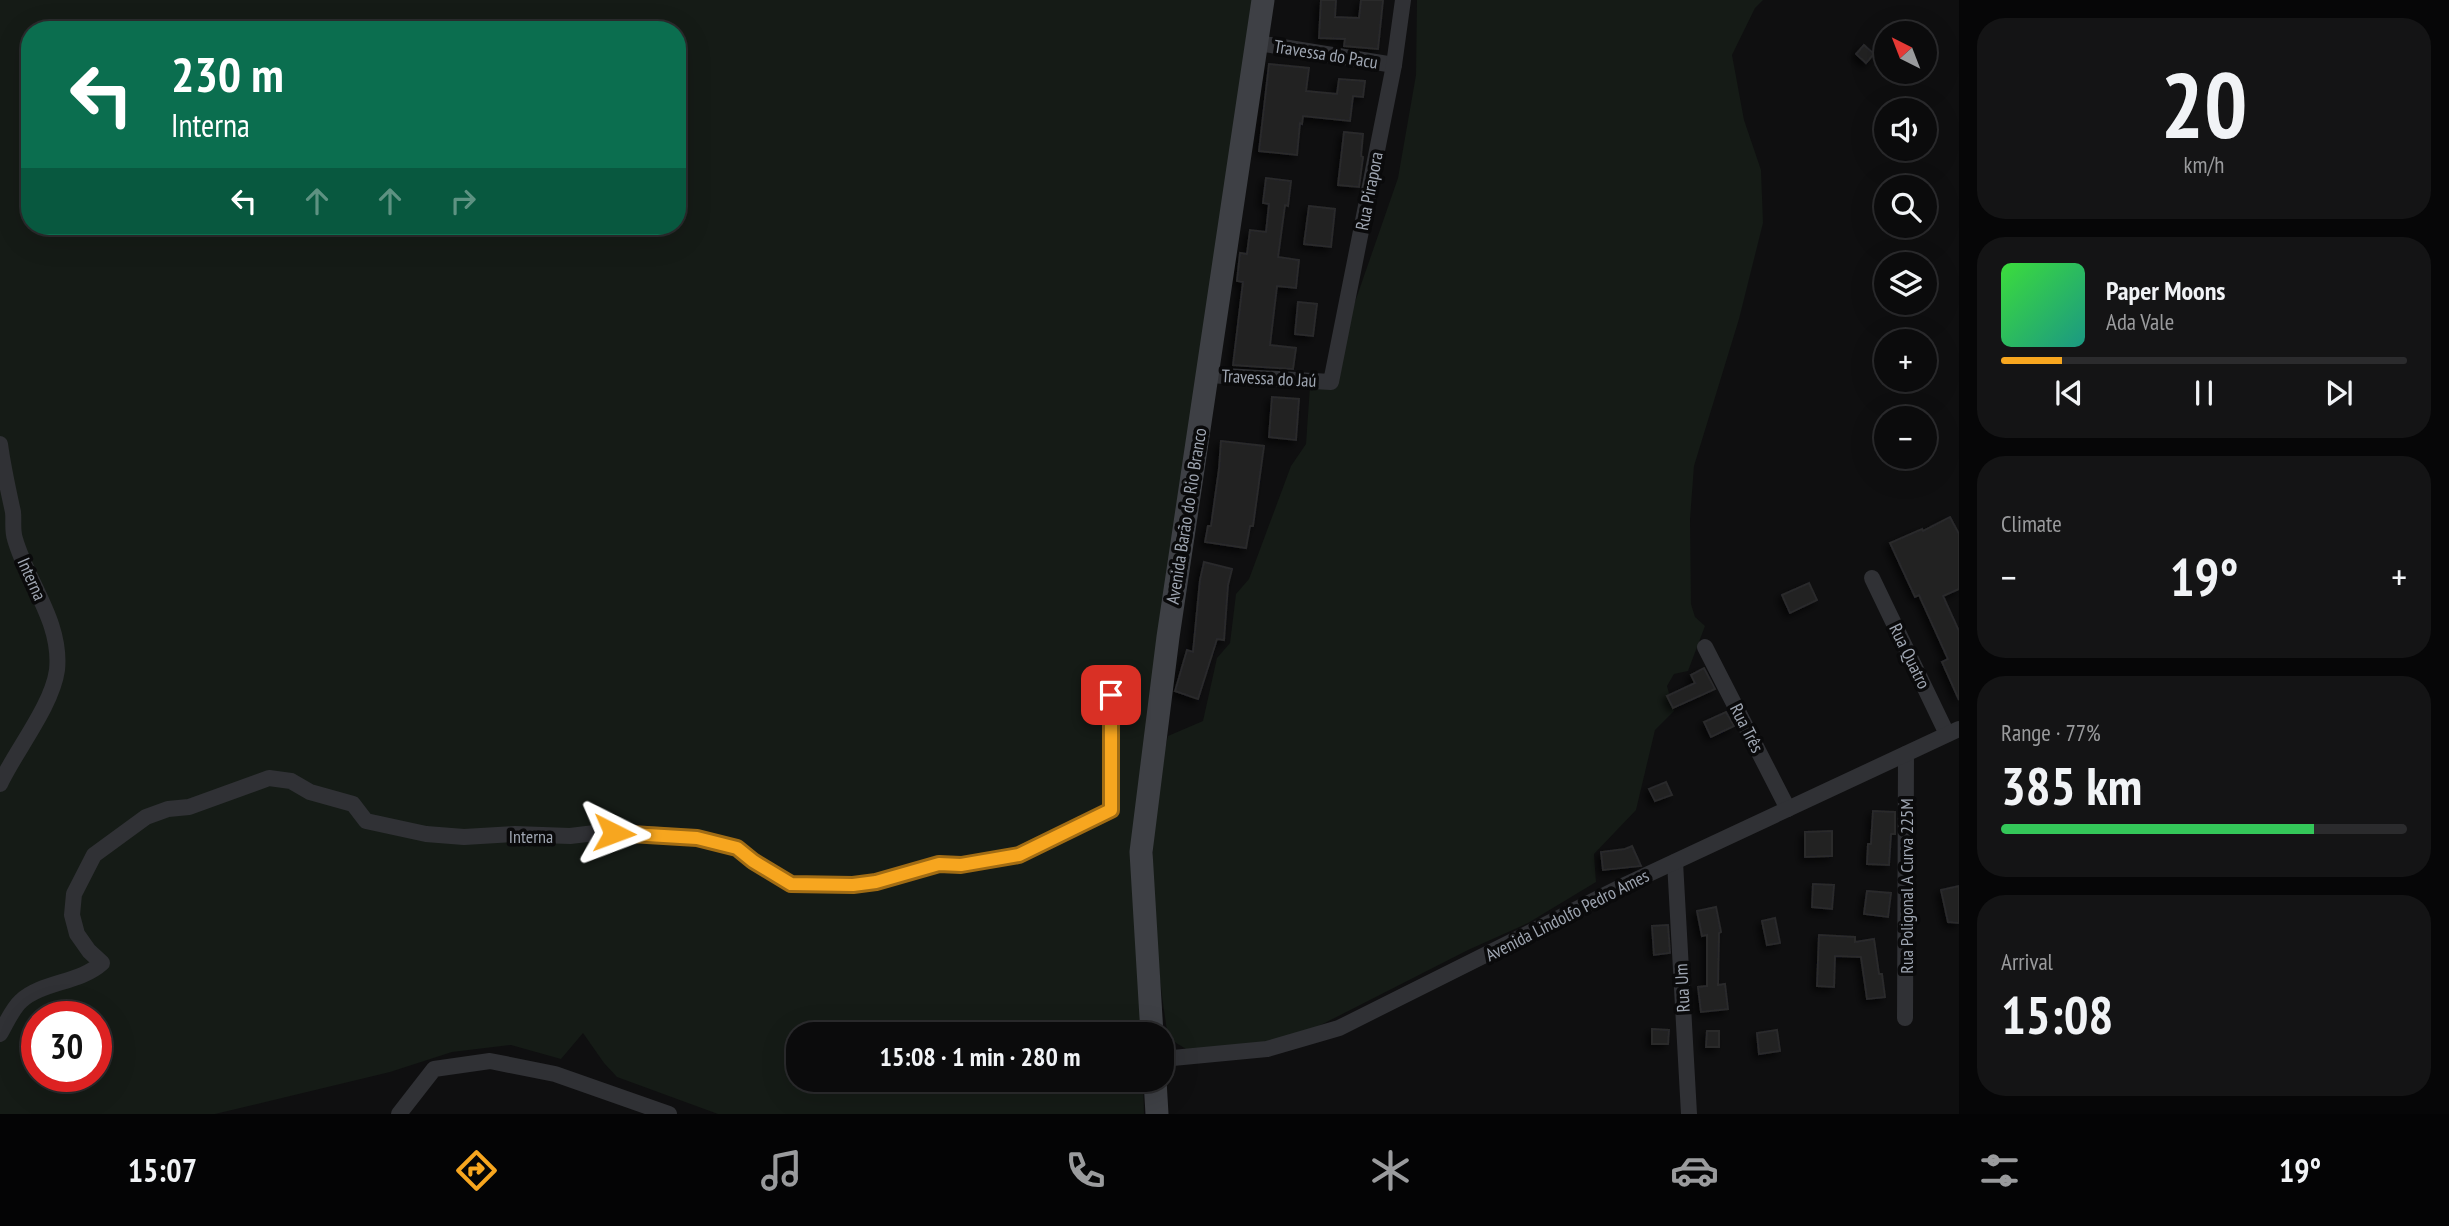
<!DOCTYPE html>
<html lang="en">
<head>
<meta charset="utf-8">
<style>
  :root { --surface:#0b0b0c; --page:#141415; --text:#f1f3f6; --muted:#9a9b9d; --line:#2b2b2d; --accent:#f7a61f }
  body { margin:0; font-family:"PT Sans Narrow",sans-serif; background:var(--page); color:var(--text); height:100vh; display:flex; flex-direction:column; font-size:26px; white-space:nowrap }
  * { box-sizing:border-box; margin:0 }
  p { font-size:23px; color:var(--muted) }
  .icon { flex:none; width:38px; height:38px; fill:none; stroke:currentColor; stroke-width:2; stroke-linecap:round; stroke-linejoin:round }
  .map { position:relative; flex:1; overflow:hidden }
  .drawer { display:flex; flex-direction:column; gap:18px; padding:18px; background:#060607; width:490px }
  .drawer>* { flex:none }
  .hud { position:absolute; left:21px; top:21px; width:665px; height:214px; border-radius:28px; box-shadow:0 7px 28px #0002,0 0 0 2px var(--line); background:#0b6e4f; color:#fff; overflow:hidden }
  .needle { width:46px; rotate:318deg }
  .controls { position:absolute; left:1874px; top:21px; display:grid; gap:14px }
  .controls a { display:grid; place-items:center; width:63px; height:63px; border-radius:50%; background:var(--surface); box-shadow:0 7px 28px #0002,0 0 0 2px var(--line); font-size:35px }
  .speed { position:absolute; left:21px; top:1001px; display:flex; gap:14px; font-size:35px; font-weight:700; text-align:center }
  .speed>* { display:grid; place-content:center; width:91px; height:91px; border-radius:50%; background:var(--surface); box-shadow:0 7px 28px #0002,0 0 0 2px var(--line); line-height:1 }
  .speed .limit { border:10px solid #d22; background:#fff; color:#111 }
  .pin { position:absolute; display:grid; place-items:center; width:60px; height:60px; color:#fff; margin:-30px; border-radius:14px; box-shadow:0 4px 10px #0006 }
  .me { position:absolute; width:77px; margin:-38px; rotate:93deg; stroke-linejoin:round; filter:drop-shadow(0 0 5px #0008) }
  .turn { display:flex; align-items:center; gap:24px; height:147px; padding:0 35px; font-size:32px }
  .turn .icon { width:91px; height:91px; stroke-width:2.5 }
  .turn b { display:block; font-size:49px; line-height:60px }
  .lanes { display:flex; align-items:center; height:66px; padding:0 35px; background:#0003; justify-content:center; gap:35px; direction:ltr }
  .lanes .off { opacity:.35 }
  .big { font-size:52px; font-weight:700; line-height:1.1 }
  .drawer .card { flex:1; display:flex; flex-direction:column; justify-content:center; gap:10px; min-width:0; padding:0 24px; border-radius:28px; background:var(--page) }
  .drawer .dial { align-items:center; gap:0 }
  .dial b { font-size:91px; line-height:1 }
  .song { display:flex; align-items:center; gap:21px }
  .cover { width:84px; height:84px; border-radius:10px; background:linear-gradient(135deg,hsl(120 70% 55%),hsl(170 70% 35%)) }
  .played { height:7px; border-radius:4px; background:linear-gradient(90deg,var(--accent) 15%,var(--line) 15%) }
  .keys { display:flex; justify-content:space-around; direction:ltr }
  .heat { display:flex; justify-content:space-between; align-items:center; font-size:38px; direction:ltr }
  .charge { height:10px; border-radius:5px; background:linear-gradient(90deg,#34c759 77%,var(--line) 0) }
  .trip { position:absolute; left:786px; top:1022px; width:388px; height:70px; border-radius:28px; background:var(--surface); box-shadow:0 7px 28px #0002,0 0 0 2px var(--line); font-weight:700; line-height:70px; text-align:center }
  .menu { display:flex; height:112px; justify-content:space-around; align-items:center; background:#040405; color:var(--muted) }
  .menu .icon { width:49px; height:49px }
  .menu .current { color:var(--accent) }
  .menu b { font-size:32px; color:var(--text) }
  main { display:flex; flex:1; min-height:0 }
  .map>svg:first-child { display:block }
  .green { fill:#151b16; fill-rule:evenodd }
  .building { fill:#222224; stroke:#29292c; stroke-width:2; filter:url(#shadow) }
  .lines { fill:none; stroke-linecap:round; stroke-linejoin:round }
  .street { stroke:#303135; stroke-width:16 }
  .secondary { stroke:#3e4045; stroke-width:23 }
  .route-casing { stroke:#a16c14; stroke-width:18 }
  .route { stroke:#f7a61f; stroke-width:12 }
  .labels { text-anchor:middle; dominant-baseline:central; stroke-width:7; stroke-linejoin:round; paint-order:stroke }
  .street-label { font-size:18px; fill:#9fa6b2; stroke:#0a0a0b }
</style>
</head>
<body>
<main>
<div class="map">
<svg width="1959" height="1114" viewBox="0 0 1959 1114">
  <defs>
    <filter id="shadow"><feDropShadow dx="-4" dy="4" stdDeviation="3.5" flood-color="#0009"/></filter>
  </defs>
  <rect width="100%" height="100%" fill="#0f0f10"/>
  <g class="green">
    <path d="M 0,0 L 1259,0 L 1153,720 L 1142,1034 L 798,1034 L 798,1080 L 1143,1080 L 1144,1114 L 718,1114 L 617,1077 L 604,1063 L 583,1033 L 561,1059 L 511,1045 L 452,1052 L 390,1072 L 215,1114 L 0,1114 ZM 30,30 L 677,30 L 677,226 L 30,226 ZM 37,1017 L 96,1017 L 96,1076 L 37,1076 Z"/>
    <path d="M 1417,0 L 1763,0 L 1755,8 L 1732,55 L 1744,120 L 1761,170 L 1763,223 L 1739,319 L 1694,466 L 1690,519 L 1691,604 L 1695,617 L 1705,626 L 1688,671 L 1674,674 L 1667,686 L 1674,711 L 1655,730 L 1636,810 L 1594,854 L 1596,882 L 1528,923 L 1468,950 L 1309,1031 L 1238,1050 L 1191,1052 L 1168,1038 C 1153,937 1143,835 1168,736 L 1203,721 L 1217,658 L 1230,643 L 1236,594 L 1249,579 L 1291,466 L 1306,444 L 1310,386 L 1338,386 L 1347,325 L 1398,178 L 1416,75 Z"/>
  </g>
  <g class="building">
    <path d="M 1321,0 L 1336,0 L 1335,17 L 1359,18 L 1361,0 L 1383,0 L 1378,49 L 1344,46 L 1345,39 L 1319,38 Z"/>
    <path d="M 1864,45 L 1874,54 L 1866,63 L 1856,54 Z"/>
    <path d="M 1269,64 L 1309,68 L 1306,91 L 1337,94 L 1339,79 L 1365,81 L 1363,97 L 1353,96 L 1350,121 L 1303,116 L 1302,124 L 1300,123 L 1297,155 L 1259,151 Z"/>
    <path d="M 1344,132 L 1363,134 L 1361,156 L 1363,157 L 1359,187 L 1338,185 Z"/>
    <path d="M 1266,178 L 1291,181 L 1288,206 L 1285,205 L 1278,257 L 1299,260 L 1296,288 L 1277,286 L 1270,345 L 1296,348 L 1293,369 L 1233,365 L 1243,282 L 1237,281 L 1240,253 L 1247,254 L 1250,230 L 1266,232 L 1269,204 L 1263,203 Z"/>
    <path d="M 1309,206 L 1335,209 L 1331,247 L 1304,244 Z"/>
    <path d="M 1298,302 L 1317,304 L 1313,336 L 1295,334 Z"/>
    <path d="M 1272,397 L 1299,399 L 1296,440 L 1269,437 Z"/>
    <path d="M 1221,441 L 1264,446 L 1253,526 L 1250,526 L 1246,548 L 1205,542 L 1208,526 L 1211,526 L 1219,469 Z"/>
    <path d="M 1950,517 L 1959,534 L 1959,589 L 1943,596 L 1959,631 L 1959,700 L 1942,662 L 1948,659 L 1919,595 L 1915,597 L 1890,543 L 1922,529 L 1923,531 Z"/>
    <path d="M 1204,562 L 1232,569 L 1228,585 L 1224,640 L 1217,639 L 1198,699 L 1175,691 L 1187,650 L 1193,652 L 1200,580 Z"/>
    <path d="M 1809,583 L 1817,600 L 1790,613 L 1782,595 Z"/>
    <path d="M 1704,668 L 1715,689 L 1673,708 L 1667,696 L 1695,683 L 1691,675 Z"/>
    <path d="M 1726,712 L 1734,726 L 1711,737 L 1704,722 Z"/>
    <path d="M 1666,782 L 1672,795 L 1655,801 L 1649,789 Z"/>
    <path d="M 1873,811 L 1895,812 L 1895,834 L 1891,834 L 1889,865 L 1867,864 L 1868,844 L 1871,844 Z"/>
    <path d="M 1832,831 L 1832,856 L 1805,857 L 1805,832 Z"/>
    <path d="M 1632,846 L 1641,866 L 1603,870 L 1601,852 L 1625,849 Z"/>
    <path d="M 1813,884 L 1834,885 L 1832,909 L 1812,907 Z"/>
    <path d="M 1959,886 L 1959,923 L 1948,922 L 1941,890 Z"/>
    <path d="M 1867,891 L 1891,893 L 1888,917 L 1864,914 Z"/>
    <path d="M 1716,907 L 1721,932 L 1719,933 L 1718,985 L 1725,984 L 1728,1009 L 1701,1012 L 1698,987 L 1707,986 L 1707,935 L 1702,936 L 1697,911 Z"/>
    <path d="M 1775,918 L 1780,943 L 1767,945 L 1762,921 Z"/>
    <path d="M 1668,925 L 1670,953 L 1654,955 L 1652,926 Z"/>
    <path d="M 1819,935 L 1855,937 L 1855,942 L 1874,939 L 1879,974 L 1882,974 L 1885,997 L 1867,999 L 1861,957 L 1835,956 L 1834,987 L 1817,986 Z"/>
    <path d="M 1652,1029 L 1669,1030 L 1668,1044 L 1652,1044 Z"/>
    <path d="M 1777,1030 L 1780,1051 L 1759,1054 L 1757,1033 Z"/>
    <path d="M 1707,1031 L 1719,1031 L 1719,1047 L 1706,1047 Z"/>
  </g>
  <g class="lines">
    <g class="street">
      <path d="M 1258,43 L 1394,65"/>
      <path d="M 1208,375 L 1331,382 L 1394,65 L 1403,0"/>
      <path d="M 0,444 C 3,467 8,489 13,512 C 14,521 12,530 15,539 C 27,582 62,622 57,670 C 52,706 16,750 0,784"/>
      <path d="M 1872,578 L 1947,734"/>
      <path d="M 1705,647 L 1788,809"/>
      <path d="M 1675,862 L 1689,1114"/>
      <path d="M 1905,1018 L 1906,754"/>
      <path d="M 0,1034 C 6,1024 12,1009 21,1001 C 41,982 80,983 102,963 L 89,951 L 77,934 L 72,915 L 74,894 L 94,855 L 146,817 L 168,809 L 189,807 L 269,778 L 291,781 L 310,792 L 353,804 L 366,821 L 426,834 L 464,837 L 515,834 L 570,836 L 595,833 L 634,833 L 697,838 L 737,848 L 753,861 L 791,884 L 853,885 L 876,882 L 939,864 L 961,865 L 1019,855 L 1111,810 L 1111,695"/>
      <path d="M 1162,1059 L 1267,1049 L 1339,1028 L 1625,885 L 1959,729"/>
      <path d="M 399,1114 L 434,1069 L 490,1061 L 555,1074 L 669,1114"/>
    </g>
    <g class="secondary">
      <path d="M 1152,1034 L 1141,852 L 1168,637 L 1263,0"/>
      <path d="M 1155,1080 L 1157,1114"/>
    </g>
  </g>
  <g class="lines">
    <defs>
      <path id="route" d="M 614,833 L 697,838 L 737,848 L 753,861 L 791,884 L 853,885 L 876,882 L 939,864 L 961,865 L 1019,855 L 1111,810 L 1111,695"/>
    </defs>
    <use href="#route" class="route-casing"/>
    <use href="#route" class="route"/>
  </g>
  <g class="labels">
    <g class="street-label">
      <text transform="translate(1326 54) rotate(9)">Travessa do Pacu</text>
      <text transform="translate(1369 191) rotate(-79)">Rua Pirapora</text>
      <text transform="translate(1269 378) rotate(3)">Travessa do Jaú</text>
      <text transform="translate(1186 516) rotate(-81)">Avenida Barão do Rio Branco</text>
      <text transform="translate(32 579) rotate(66)">Interna</text>
      <text transform="translate(1910 656) rotate(64)">Rua Quatro</text>
      <text transform="translate(1747 728) rotate(63)">Rua Três</text>
      <text x="531" y="836">Interna</text>
      <text transform="translate(1906 886) rotate(-90)">Rua Poligonal A Curva 225M</text>
      <text transform="translate(1567 915) rotate(-27)">Avenida Lindolfo Pedro Ames</text>
      <text transform="translate(1682 988) rotate(-93)">Rua Um</text>
    </g>
  </g>
</svg>
<div class="controls">
<a><svg class="needle" viewBox="-14 -14 28 28"><path d="M0-13l5 13h-10z" fill="#e53935"/><path d="M0 13l5-13h-10z" fill="#9a9b9d"/></svg></a>
<a><svg class="icon" aria-label="sound" viewBox="0 0 24 24"><path d="M4 9h4l5-4v14l-5-4H4zM17 9q2 3 0 6"/></svg></a>
<a><svg class="icon" aria-label="search" viewBox="0 0 24 24"><circle cx="10" cy="10" r="6"/><path d="M15 15l6 6"/></svg></a>
<a><svg class="icon" aria-label="layers" viewBox="0 0 24 24"><path d="M12 4l9 5-9 5-9-5zM3 14l9 5 9-5"/></svg></a>
<a>+</a>
<a>−</a>
</div>
<div class="speed"><div class="limit">30</div></div>
<div class="pin" style="left:1111px;top:695px;background:#d93025"><svg class="icon" aria-label="arrive" viewBox="0 0 24 24"><path d="M6 21V4h12l-3 4 3 4H6"/></svg></div>
<svg class="me" style="left:614px;top:833px" viewBox="-20 -20 40 40"><path d="M0-17L14 15 0 8-14 15z" fill="#f7a61f" stroke="#fff" stroke-width="4"/></svg>
<div class="trip">15:08 · 1 min · 280 m</div>
<div class="hud">
<div class="turn"><svg class="icon" aria-label="left" viewBox="0 0 24 24"><path d="M17 20v-9H6M10 6l-5 5 5 5"/></svg><div><b>230 m</b>Interna</div></div>
<div class="lanes"><svg class="icon" aria-label="left" viewBox="0 0 24 24"><path d="M17 20v-9H6M10 6l-5 5 5 5"/></svg><svg class="icon off" aria-label="ahead" viewBox="0 0 24 24"><path d="M12 20V5M6 11l6-6 6 6"/></svg><svg class="icon off" aria-label="ahead" viewBox="0 0 24 24"><path d="M12 20V5M6 11l6-6 6 6"/></svg><svg class="icon off" aria-label="right" viewBox="0 0 24 24"><path d="M7 20v-9h11M14 6l5 5-5 5"/></svg></div>
</div>
</div>
<section class="drawer">
<div class="card dial"><b>20</b><p>km/h</p></div>
<div class="card">
<div class="song"><i class="cover"></i><div><b>Paper Moons</b><p>Ada Vale</p></div></div>
<div class="played"></div>
<div class="keys"><svg class="icon" aria-label="previous" viewBox="0 0 24 24"><path d="M18 5L8 12l10 7zM5 5v14"/></svg><svg class="icon" aria-label="pause" viewBox="0 0 24 24"><path d="M8 5v14M16 5v14"/></svg><svg class="icon" aria-label="next" viewBox="0 0 24 24"><path d="M6 5l10 7-10 7zM19 5v14"/></svg></div>
</div>
<div class="card"><p>Climate</p>
<div class="heat"><a>−</a><b class="big">19°</b><a>+</a></div>
</div>
<div class="card"><p>Range · 77%</p><b class="big">385 km</b><div class="charge"></div></div>
<div class="card"><p>Arrival</p><b class="big">15:08</b></div>
</section>
</main>
<nav class="menu">
<b>15:07</b>
<svg class="icon current" aria-label="directions" viewBox="0 0 24 24"><path d="M12 3l9 9-9 9-9-9zM9 14v-3h6M13 9l2 2-2 2"/></svg>
<svg class="icon" aria-label="music" viewBox="0 0 24 24"><path d="M9 18V5l10-2v13"/><circle cx="6" cy="18" r="3"/><circle cx="16" cy="16" r="3"/></svg>
<svg class="icon" aria-label="phone" viewBox="0 0 24 24"><path d="M5 4h4l2 5-3 2q2 4 5 5l2-3 5 2v4C11 20 4 13 5 4z"/></svg>
<svg class="icon" aria-label="climate" viewBox="0 0 24 24"><path d="M12 3v18M4 7l16 10M4 17L20 7"/></svg>
<svg class="icon" aria-label="car" viewBox="0 0 24 24"><path d="M5 17H2v-5l4-1 3-4h7l3 4 3 1v5h-3M9 17h6M6 11h13"/><circle cx="7" cy="17" r="2"/><circle cx="17" cy="17" r="2"/></svg>
<svg class="icon" aria-label="filters" viewBox="0 0 24 24"><path d="M4 7h16M4 17h16"/><circle cx="9" cy="7" r="2"/><circle cx="15" cy="17" r="2"/></svg>
<b>19°</b>
</nav>
</body>
</html>
